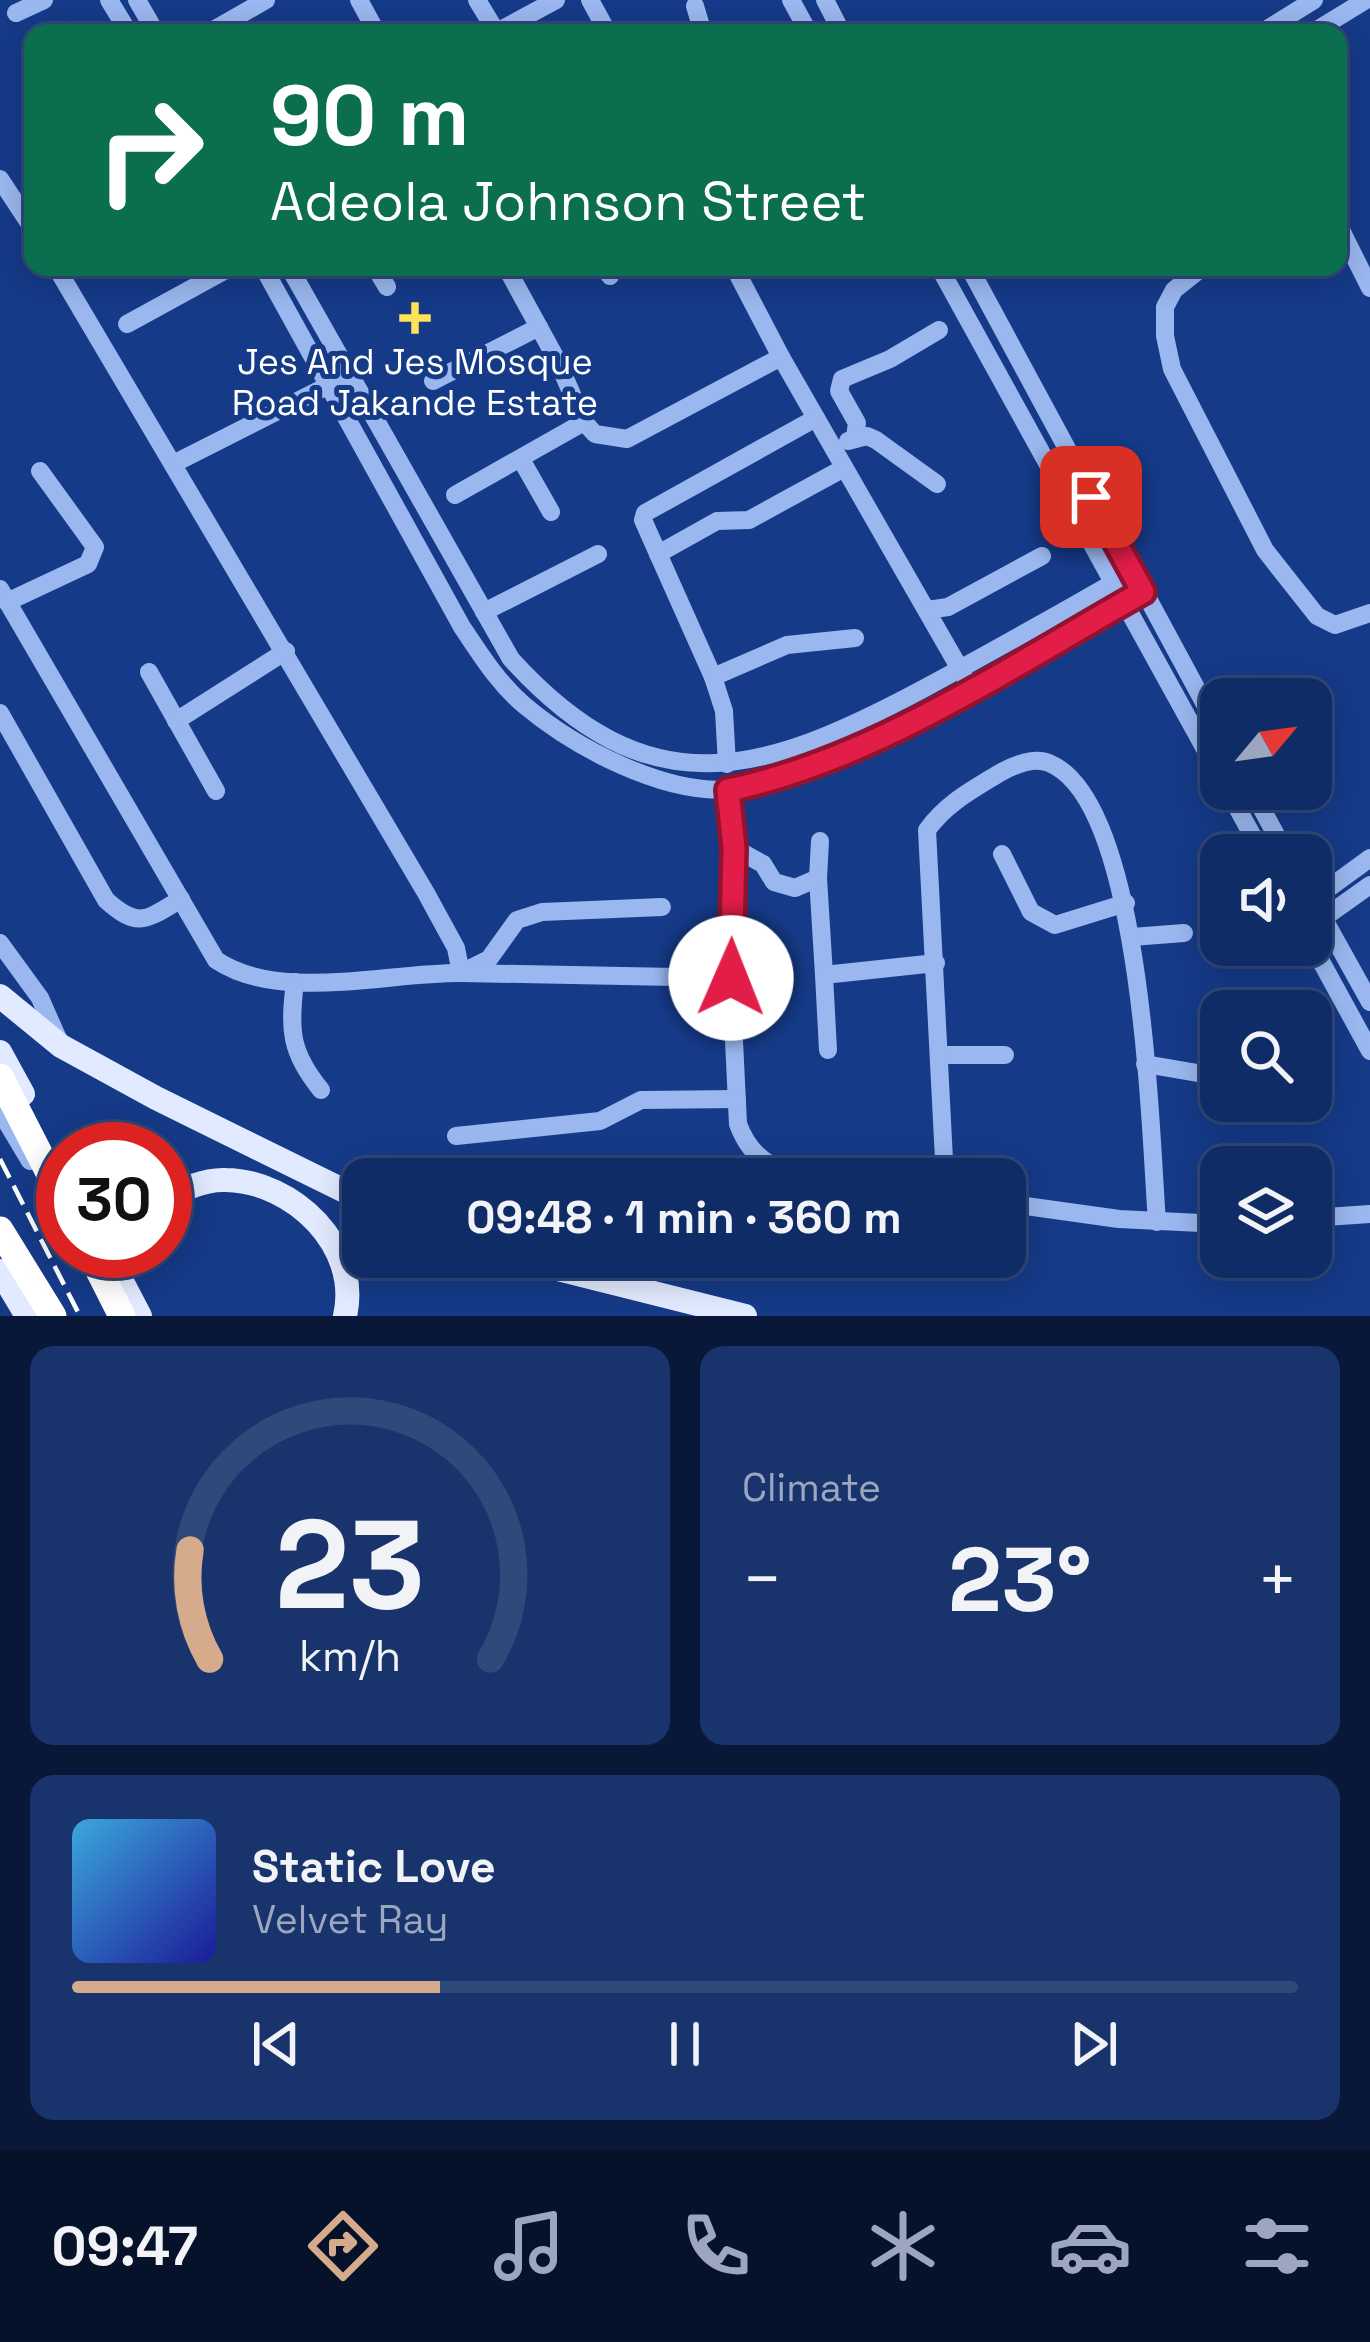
<!DOCTYPE html>
<html lang="en">
<head>
<meta charset="utf-8">
<style>
  :root { --surface:#102c66; --page:#19346c; --text:#f1f3f6; --muted:#9ca7bf; --line:#30487a; --accent:#d6ab8b }
  body { margin:0; font-family:"Space Grotesk",sans-serif; background:var(--page); color:var(--text); height:100vh; display:flex; flex-direction:column; font-size:45px; white-space:nowrap }
  * { box-sizing:border-box; margin:0 }
  p { font-size:39px; color:var(--muted) }
  .icon { flex:none; width:66px; height:66px; fill:none; stroke:currentColor; stroke-width:2; stroke-linecap:round; stroke-linejoin:round }
  .map { position:relative; height:1316px; overflow:hidden }
  .details { display:flex; flex-direction:column; gap:30px; padding:30px; background:#091838; flex:1 }
  .details>* { flex:none }
  .hud { position:absolute; left:24px; top:24px; width:1323px; height:252px; border-radius:24px; box-shadow:0 6px 30px #0003,0 0 0 3px var(--line); background:#0b6e4f; color:#fff; overflow:hidden }
  .needle { width:78px; rotate:61deg }
  .controls { position:absolute; left:1200px; top:678px; display:grid; gap:24px }
  .controls a { display:grid; place-items:center; width:132px; height:132px; border-radius:24px; background:var(--surface); box-shadow:0 6px 30px #0003,0 0 0 3px var(--line); font-size:60px }
  .speed { position:absolute; left:36px; top:1122px; display:flex; gap:24px; font-size:60px; font-weight:700; text-align:center }
  .speed>* { display:grid; place-content:center; width:156px; height:156px; border-radius:50%; background:var(--surface); box-shadow:0 6px 30px #0003,0 0 0 3px var(--line); line-height:1 }
  .speed .limit { border:18px solid #d22; background:#fff; color:#111 }
  .pin { position:absolute; display:grid; place-items:center; width:102px; height:102px; color:#fff; margin:-51px; border-radius:24px; box-shadow:0 6px 18px #0006 }
  .me { position:absolute; width:132px; margin:-66px; rotate:1deg; stroke-linejoin:round; filter:drop-shadow(0 0 9px #0008) }
  .turn { display:flex; align-items:center; gap:42px; height:252px; padding:0 48px; font-size:54px }
  .turn .icon { width:156px; height:156px; stroke-width:2.5 }
  .turn b { display:block; font-size:84px; line-height:102px }
  .big { font-size:90px; font-weight:800; line-height:1.1 }
  .details .tile { flex:1; display:flex; flex-direction:column; justify-content:center; gap:18px; min-width:0; padding:0 42px; border-radius:24px; background:var(--page) }
  .details .dial { align-items:center; gap:0 }
  .dial svg { height:312px; overflow:visible; fill:none; stroke:var(--line); stroke-width:7; stroke-linecap:round; text-anchor:middle }
  .dial text { fill:var(--text); stroke:none }
  .song { display:flex; align-items:center; gap:36px }
  .cover { width:144px; height:144px; border-radius:18px; background:linear-gradient(135deg,hsl(200 70% 55%),hsl(240 70% 35%)) }
  .played { height:12px; border-radius:6px; background:linear-gradient(90deg,var(--accent) 30%,var(--line) 30%) }
  .keys { display:flex; justify-content:space-around; direction:ltr }
  .heat { display:flex; justify-content:space-between; align-items:center; font-size:66px; direction:ltr }
  .details .tiles { flex:1; display:grid; gap:30px; grid-template-columns:1fr 1fr }
  .tile:last-child { grid-column:span 2 }
  .trip { position:absolute; left:342px; top:1158px; width:684px; height:120px; border-radius:24px; background:var(--surface); box-shadow:0 6px 30px #0003,0 0 0 3px var(--line); font-weight:800; line-height:120px; text-align:center }
  .tabs { display:flex; height:192px; justify-content:space-around; align-items:center; background:#061229; color:var(--muted) }
  .tabs .icon { width:84px; height:84px }
  .tabs .on { color:var(--accent) }
  .tabs b { font-size:54px; color:var(--text) }
  .map>svg:first-child { display:block }
  .lines { fill:none; stroke-linecap:round; stroke-linejoin:round }
  .minor { stroke:#9ab7ef; stroke-width:18 }
  .major { stroke:#e2eaff; stroke-width:24 }
  .highway { stroke:#fff; stroke-width:27 }
  .rail { stroke:#fff; stroke-width:4.5; stroke-dasharray:21 9; stroke-linecap:butt }
  .route-casing { stroke:#92132f; stroke-width:30 }
  .route { stroke:#e11d48; stroke-width:21 }
  .poi-dot { fill:#ffe258; stroke:#153a88; stroke-width:4.5 }
  .labels { text-anchor:middle; dominant-baseline:central; stroke-width:10; stroke-linejoin:round; paint-order:stroke }
  .poi-label { font-size:36px; fill:#fff; stroke:#153a88 }
</style>
</head>
<body>
<div class="map">
<svg width="1370" height="1316" viewBox="0 0 1370 1316">
  <rect width="100%" height="100%" fill="#153a88"/>
  <g class="lines">
    <g class="minor">
      <path d="M 109,0 L 129,33"/>
      <path d="M 137,0 L 156,33"/>
      <path d="M 359,0 L 377,33"/>
      <path d="M 477,0 L 497,33"/>
      <path d="M 590,0 L 608,33"/>
      <path d="M 791,0 L 809,33"/>
      <path d="M 825,0 L 842,33"/>
      <path d="M 695,6 L 703,33"/>
      <path d="M 16,13 L 44,0"/>
      <path d="M 497,32 L 556,0"/>
      <path d="M 208,33 L 266,0"/>
      <path d="M 1261,33 L 1314,0"/>
      <path d="M 1312,33 L 1366,0"/>
      <path d="M 0,179 L 33,229"/>
      <path d="M 1338,224 L 1370,288"/>
      <path d="M 56,267 L 426,893 L 456,948 L 461,973 L 489,959 L 517,920 L 542,912 L 662,907"/>
      <path d="M 263,267 L 462,627 C 481,655 498,683 524,705 C 574,747 665,796 732,789 C 804,781 872,741 935,707 C 1004,670 1074,631 1143,592"/>
      <path d="M 289,267 L 511,659 C 649,811 762,775 923,689 C 993,651 1063,612 1132,572"/>
      <path d="M 375,267 L 387,287"/>
      <path d="M 506,267 L 558,362 L 584,422 L 595,434 L 627,439 L 781,357"/>
      <path d="M 604,267 L 610,276"/>
      <path d="M 734,267 L 781,357 L 964,676"/>
      <path d="M 939,267 L 1221,778"/>
      <path d="M 969,267 L 1221,734"/>
      <path d="M 1203,267 L 1174,290 L 1165,307 L 1165,336 L 1172,369 L 1265,550 L 1317,616 L 1335,625 L 1370,613"/>
      <path d="M 127,324 L 231,267"/>
      <path d="M 433,381 L 539,327"/>
      <path d="M 855,437 L 857,423 L 839,391 L 842,379 L 890,359 L 939,330"/>
      <path d="M 848,441 L 867,436 L 876,440 L 937,484"/>
      <path d="M 522,461 L 551,512"/>
      <path d="M 175,463 L 337,381"/>
      <path d="M 455,495 L 584,422"/>
      <path d="M 658,554 L 717,521 L 749,520 L 844,468"/>
      <path d="M 0,589 L 216,960 C 280,1003 387,972 462,973 C 552,974 641,977 731,978"/>
      <path d="M 7,602 L 88,564 L 95,547 L 40,471"/>
      <path d="M 927,610 L 948,607 L 1042,556"/>
      <path d="M 484,612 L 598,554"/>
      <path d="M 149,672 L 216,791"/>
      <path d="M 713,677 L 643,520 L 645,513 L 816,418"/>
      <path d="M 0,713 L 106,900 C 138,929 146,920 181,899"/>
      <path d="M 176,721 L 286,651"/>
      <path d="M 727,764 L 724,711 L 713,677 L 787,645 L 855,638"/>
      <path d="M 1227,789 L 1263,855"/>
      <path d="M 1251,789 L 1287,855"/>
      <path d="M 728,790 L 734,848 L 731,978 L 738,1124 C 758,1178 798,1172 848,1179"/>
      <path d="M 820,841 L 818,878 L 824,975"/>
      <path d="M 734,848 L 763,864 L 774,882 L 795,888 L 818,878"/>
      <path d="M 1002,854 L 1031,912 L 1055,925 L 1126,903"/>
      <path d="M 1311,896 L 1370,1002"/>
      <path d="M 1311,901 L 1370,858"/>
      <path d="M 1311,927 L 1370,885"/>
      <path d="M 1132,937 L 1184,933"/>
      <path d="M 0,943 L 40,998 L 59,1041"/>
      <path d="M 1311,943 L 1370,1051"/>
      <path d="M 295,982 C 289,1030 290,1052 321,1090"/>
      <path d="M 828,1050 L 824,975 L 936,963"/>
      <path d="M 941,1055 L 1005,1055"/>
      <path d="M 1145,1064 L 1221,1077"/>
      <path d="M 0,1111 L 30,1161"/>
      <path d="M 456,1136 L 600,1121 L 641,1100 L 737,1099"/>
      <path d="M 945,1179 L 927,830 C 946,804 970,791 998,774 C 1012,766 1033,756 1049,763 C 1143,801 1150,1131 1157,1222"/>
      <path d="M 1005,1203 L 1119,1219 L 1221,1224"/>
      <path d="M 1311,1218 L 1370,1214"/>
    </g>
    <g class="major">
      <path d="M 0,996 L 61,1046 L 156,1098 L 363,1200"/>
      <path d="M 0,1052 L 23,1094"/>
      <path d="M 165,1199 C 184,1189 204,1179 226,1180 C 293,1181 361,1246 345,1316"/>
      <path d="M 106,1251 L 140,1316"/>
      <path d="M 510,1257 L 745,1316"/>
      <path d="M 0,1271 L 27,1316"/>
    </g>
    <g class="highway">
      <path d="M 0,1077 L 63,1200"/>
      <path d="M 0,1230 L 53,1316"/>
      <path d="M 89,1251 L 122,1316"/>
    </g>
    <path class="rail" d="M 0,1159 L 80,1316"/>
  </g>
  <g class="lines">
    <defs>
      <path id="route" d="M 731,978 L 734,848 L 728,790 C 872,761 1015,664 1143,592 L 1091,497"/>
    </defs>
    <use href="#route" class="route-casing"/>
    <use href="#route" class="route"/>
  </g>
  <path class="poi-dot" d="M409 300h12v12h12v12h-12v12h-12v-12h-12v-12h12z"/>
  <g class="labels">
    <g class="poi-label">
      <text x="415" y="362">Jes And Jes Mosque<tspan x="415" dy="41">Road Jakande Estate</tspan></text>
    </g>
  </g>
</svg>
<div class="controls">
<a><svg class="needle" viewBox="-14 -14 28 28"><path d="M0-13l5 13h-10z" fill="#e53935"/><path d="M0 13l5-13h-10z" fill="#9ca7bf"/></svg></a>
<a><svg class="icon" aria-label="sound" viewBox="0 0 24 24"><path d="M4 9h4l5-4v14l-5-4H4zM17 9q2 3 0 6"/></svg></a>
<a><svg class="icon" aria-label="search" viewBox="0 0 24 24"><circle cx="10" cy="10" r="6"/><path d="M15 15l6 6"/></svg></a>
<a><svg class="icon" aria-label="layers" viewBox="0 0 24 24"><path d="M12 4l9 5-9 5-9-5zM3 14l9 5 9-5"/></svg></a>
</div>
<div class="speed"><div class="limit">30</div></div>
<div class="pin" style="left:1091px;top:497px;background:#d93025"><svg class="icon" aria-label="arrive" viewBox="0 0 24 24"><path d="M6 21V4h12l-3 4 3 4H6"/></svg></div>
<svg class="me" style="left:731px;top:978px" viewBox="-20 -20 40 40"><circle r="19" fill="#fff"/><path d="M0-13L10 11 0 6-10 11z" fill="#e11d48"/></svg>
<div class="trip">09:48 · 1 min · 360 m</div>
<div class="hud">
<div class="turn"><svg class="icon" aria-label="right" viewBox="0 0 24 24"><path d="M7 20v-9h11M14 6l5 5-5 5"/></svg><div><b>90 m</b>Adeola Johnson Street</div></div>
</div>
</div>
<section class="details">
<div class="tiles">
<div class="tile dial"><svg viewBox="0 0 100 80">
<path d="M14 69A42 42 0 1 1 86 69"/>
<path d="M14 69A42 42 0 0 1 9 41" stroke="#d6ab8b"/>
<text x="50" y="56" font-size="32" font-weight="700">23</text>
<text x="50" y="72" font-size="11">km/h</text>
</svg></div>
<div class="tile"><p>Climate</p>
<div class="heat"><a>−</a><b class="big">23°</b><a>+</a></div>
</div>
<div class="tile">
<div class="song"><i class="cover"></i><div><b>Static Love</b><p>Velvet Ray</p></div></div>
<div class="played"></div>
<div class="keys"><svg class="icon" aria-label="previous" viewBox="0 0 24 24"><path d="M18 5L8 12l10 7zM5 5v14"/></svg><svg class="icon" aria-label="pause" viewBox="0 0 24 24"><path d="M8 5v14M16 5v14"/></svg><svg class="icon" aria-label="next" viewBox="0 0 24 24"><path d="M6 5l10 7-10 7zM19 5v14"/></svg></div>
</div>
</div>
</section>
<nav class="tabs">
<b>09:47</b>
<svg class="icon on" aria-label="directions" viewBox="0 0 24 24"><path d="M12 3l9 9-9 9-9-9zM9 14v-3h6M13 9l2 2-2 2"/></svg>
<svg class="icon" aria-label="music" viewBox="0 0 24 24"><path d="M9 18V5l10-2v13"/><circle cx="6" cy="18" r="3"/><circle cx="16" cy="16" r="3"/></svg>
<svg class="icon" aria-label="phone" viewBox="0 0 24 24"><path d="M5 4h4l2 5-3 2q2 4 5 5l2-3 5 2v4C11 20 4 13 5 4z"/></svg>
<svg class="icon" aria-label="climate" viewBox="0 0 24 24"><path d="M12 3v18M4 7l16 10M4 17L20 7"/></svg>
<svg class="icon" aria-label="car" viewBox="0 0 24 24"><path d="M5 17H2v-5l4-1 3-4h7l3 4 3 1v5h-3M9 17h6M6 11h13"/><circle cx="7" cy="17" r="2"/><circle cx="17" cy="17" r="2"/></svg>
<svg class="icon" aria-label="filters" viewBox="0 0 24 24"><path d="M4 7h16M4 17h16"/><circle cx="9" cy="7" r="2"/><circle cx="15" cy="17" r="2"/></svg>
</nav>
</body>
</html>
